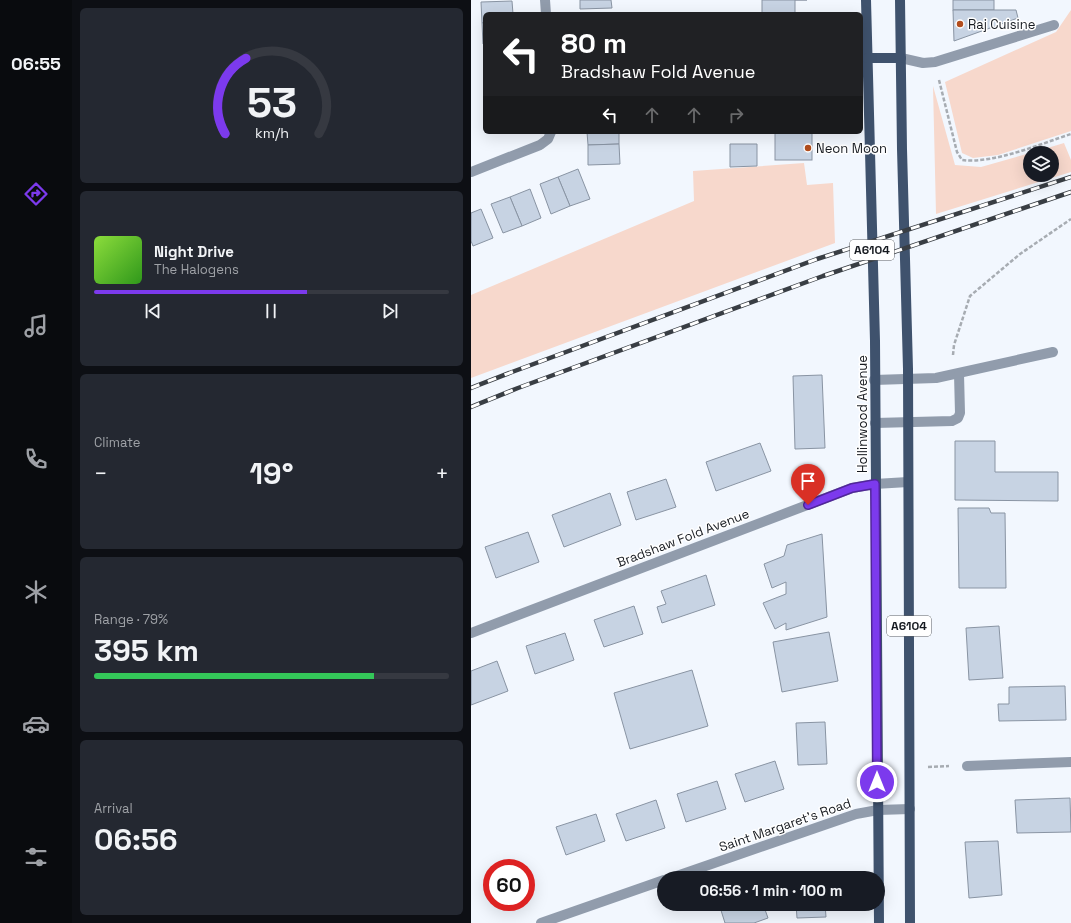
<!DOCTYPE html>
<html lang="en">
<head>
<meta charset="utf-8">
<style>
  :root { --surface:#171b24; --page:#242831; --text:#f1f3f6; --muted:#9ea1a6; --line:#363941; --accent:#7c3aed }
  body { margin:0; font-family:"Space Grotesk",sans-serif; background:var(--page); color:var(--text); height:100vh; display:flex; flex-direction:column; font-size:15px; white-space:nowrap }
  * { box-sizing:border-box; margin:0 }
  p { font-size:13px; color:var(--muted) }
  .icon { flex:none; width:22px; height:22px; fill:none; stroke:currentColor; stroke-width:2; stroke-linecap:round; stroke-linejoin:round }
  .map { position:relative; flex:1; overflow:hidden }
  .drawer { display:flex; flex-direction:column; gap:8px; padding:8px; background:#0d0f14; width:399px }
  .drawer>* { flex:none }
  .banner { position:absolute; left:12px; top:12px; width:380px; height:122px; border-radius:6px; box-shadow:0 4px 16px #0002; background:#202124; color:#fff; overflow:hidden }
  .controls { position:absolute; left:552px; top:146px; display:grid; gap:8px }
  .controls a { display:grid; place-items:center; width:36px; height:36px; border-radius:50%; background:var(--surface); box-shadow:0 4px 16px #0002; font-size:20px }
  .speed { position:absolute; left:12px; top:859px; display:flex; gap:8px; font-size:20px; font-weight:700; text-align:center }
  .speed>* { display:grid; place-content:center; width:52px; height:52px; border-radius:50%; background:var(--surface); box-shadow:0 4px 16px #0002; line-height:1 }
  .speed .limit { border:6px solid #d22; background:#fff; color:#111 }
  .pin { position:absolute; display:grid; place-items:center; width:34px; height:34px; color:#fff; margin:-41px -17px; border-radius:50% 50% 50% 0; rotate:-45deg; box-shadow:0 0 4px #0007 }
  .pin .icon { rotate:45deg }
  .me { position:absolute; width:44px; margin:-22px; rotate:0deg; stroke-linejoin:round; filter:drop-shadow(0 0 3px #0008) }
  .turn { display:flex; align-items:center; gap:14px; height:84px; padding:0 12px; font-size:18px }
  .turn .icon { width:52px; height:52px; stroke-width:2.5 }
  .turn b { display:block; font-size:28px; line-height:34px }
  .lanes { display:flex; align-items:center; height:38px; padding:0 12px; background:#0003; justify-content:center; gap:20px; direction:ltr }
  .lanes .off { opacity:.35 }
  .big { font-size:30px; font-weight:700; line-height:1.1 }
  .drawer .card { flex:1; display:flex; flex-direction:column; justify-content:center; gap:6px; min-width:0; padding:0 14px; border-radius:6px; background:var(--page) }
  .drawer .dial { align-items:center; gap:0 }
  .dial svg { height:104px; overflow:visible; fill:none; stroke:var(--line); stroke-width:7; stroke-linecap:round; text-anchor:middle }
  .dial text { fill:var(--text); stroke:none }
  .song { display:flex; align-items:center; gap:12px }
  .cover { width:48px; height:48px; border-radius:6px; background:linear-gradient(135deg,hsl(90 70% 55%),hsl(110 70% 35%)) }
  .played { height:4px; border-radius:2px; background:linear-gradient(90deg,var(--accent) 60%,var(--line) 60%) }
  .keys { display:flex; justify-content:space-around; direction:ltr }
  .heat { display:flex; justify-content:space-between; align-items:center; font-size:22px; direction:ltr }
  .charge { height:6px; border-radius:3px; background:linear-gradient(90deg,#34c759 79%,var(--line) 0) }
  .trip { position:absolute; left:186px; top:871px; width:228px; height:40px; border-radius:20px; background:var(--surface); box-shadow:0 4px 16px #0002; font-weight:700; line-height:40px; text-align:center }
  main { display:flex; flex:1; min-height:0 }
  .tabs { display:flex; flex-direction:column; width:72px; justify-content:space-around; align-items:center; background:#090b0e; color:var(--muted) }
  .tabs .icon { width:28px; height:28px }
  .tabs .active { color:var(--accent) }
  .tabs b { font-size:18px; color:var(--text) }
  .map>svg:first-child { display:block }
  .green { fill:#f7d8cc }
  .building { fill:#c7d3e3; stroke:#8994a3 }
  .lines { fill:none; stroke-linecap:round; stroke-linejoin:round }
  .path { stroke:#a7acb2; stroke-width:2.5; stroke-dasharray:4 2; stroke-linecap:butt }
  .lane { stroke:#919cac; stroke-width:10 }
  .street { stroke:#919cac; stroke-width:10 }
  .primary { stroke:#3f526d; stroke-width:10 }
  .rail-casing { stroke:#393e44; stroke-width:4.5 }
  .rail { stroke:#fff; stroke-width:3; stroke-dasharray:9; stroke-linecap:butt }
  .route-casing { stroke:#51269a; stroke-width:10 }
  .route { stroke:#7c3aed; stroke-width:7 }
  .poi-dot { fill:#b24d1d; stroke:#fff; stroke-width:1.5 }
  .labels { text-anchor:middle; dominant-baseline:central; stroke-width:3; stroke-linejoin:round; paint-order:stroke }
  .shield { fill:#fff; stroke:#5c5f63; stroke-width:1 }
  .shield-label { font-size:12px; font-weight:bold; fill:#161a20 }
  .poi-label { font-size:13px; fill:#161a20; stroke:#fff; text-anchor:start }
  .street-label { font-size:13px; fill:#161a20; stroke:#fff }
</style>
</head>
<body>
<main>
<nav class="tabs">
<b>06:55</b>
<svg class="icon active" aria-label="directions" viewBox="0 0 24 24"><path d="M12 3l9 9-9 9-9-9zM9 14v-3h6M13 9l2 2-2 2"/></svg>
<svg class="icon" aria-label="music" viewBox="0 0 24 24"><path d="M9 18V5l10-2v13"/><circle cx="6" cy="18" r="3"/><circle cx="16" cy="16" r="3"/></svg>
<svg class="icon" aria-label="phone" viewBox="0 0 24 24"><path d="M5 4h4l2 5-3 2q2 4 5 5l2-3 5 2v4C11 20 4 13 5 4z"/></svg>
<svg class="icon" aria-label="climate" viewBox="0 0 24 24"><path d="M12 3v18M4 7l16 10M4 17L20 7"/></svg>
<svg class="icon" aria-label="car" viewBox="0 0 24 24"><path d="M5 17H2v-5l4-1 3-4h7l3 4 3 1v5h-3M9 17h6M6 11h13"/><circle cx="7" cy="17" r="2"/><circle cx="17" cy="17" r="2"/></svg>
<svg class="icon" aria-label="filters" viewBox="0 0 24 24"><path d="M4 7h16M4 17h16"/><circle cx="9" cy="7" r="2"/><circle cx="15" cy="17" r="2"/></svg>
</nav>
<section class="drawer">
<div class="card dial"><svg viewBox="0 0 100 80">
<path d="M14 69A42 42 0 1 1 86 69"/>
<path d="M14 69A42 42 0 0 1 30 11" stroke="#7c3aed"/>
<text x="50" y="56" font-size="32" font-weight="700">53</text>
<text x="50" y="72" font-size="11">km/h</text>
</svg></div>
<div class="card">
<div class="song"><i class="cover"></i><div><b>Night Drive</b><p>The Halogens</p></div></div>
<div class="played"></div>
<div class="keys"><svg class="icon" aria-label="previous" viewBox="0 0 24 24"><path d="M18 5L8 12l10 7zM5 5v14"/></svg><svg class="icon" aria-label="pause" viewBox="0 0 24 24"><path d="M8 5v14M16 5v14"/></svg><svg class="icon" aria-label="next" viewBox="0 0 24 24"><path d="M6 5l10 7-10 7zM19 5v14"/></svg></div>
</div>
<div class="card"><p>Climate</p>
<div class="heat"><a>−</a><b class="big">19°</b><a>+</a></div>
</div>
<div class="card"><p>Range · 79%</p><b class="big">395 km</b><div class="charge"></div></div>
<div class="card"><p>Arrival</p><b class="big">06:56</b></div>
</section>
<div class="map">
<svg width="600" height="923" viewBox="0 0 600 923">
  <rect width="100%" height="100%" fill="#f2f7fe"/>
  <g class="green">
    <path d="M 600,10 L 600,131 L 527,155 L 502,158 L 491,153 L 474,82 L 585,32 Z"/>
    <path d="M 462,86 L 484,165 L 510,167 L 559,153 L 559,175 L 581,175 L 581,153 L 560,153 L 593,143 L 600,160 L 600,172 L 465,214 Z"/>
    <path d="M 333,163 L 336,185 L 362,183 L 364,243 L 0,378 L 0,295 L 223,201 L 222,171 Z"/>
  </g>
  <g class="building">
    <path d="M 109,0 L 140,0 L 141,8 L 109,9 Z"/>
    <path d="M 291,0 L 336,0 L 324,0 L 324,14 L 291,14 Z"/>
    <rect x="482" y="0" width="41" height="10"/>
    <path d="M 41,1 L 42,14 L 14,14 L 14,22 L 11,23 L 10,2 Z"/>
    <path d="M 482,10 L 545,10 L 547,18 L 483,41 Z"/>
    <path d="M 14,22 L 14,44 L 12,44 L 11,23 Z"/>
    <path d="M 116,132 L 148,132 L 148,144 L 117,145 Z"/>
    <rect x="304" y="132" width="37" height="28"/>
    <path d="M 148,144 L 149,164 L 117,165 L 117,145 Z"/>
    <path d="M 259,144 L 286,144 L 286,166 L 259,167 Z"/>
    <path d="M 107,169 L 119,199 L 99,206 L 87,177 Z"/>
    <path d="M 87,177 L 99,206 L 80,214 L 69,184 Z"/>
    <path d="M 59,189 L 70,218 L 51,226 L 39,197 Z"/>
    <path d="M 39,197 L 51,226 L 32,233 L 20,204 Z"/>
    <path d="M 10,209 L 22,238 L 2,246 L 0,241 L 0,213 Z"/>
    <path d="M 351,375 L 354,448 L 324,449 L 322,376 Z"/>
    <path d="M 484,441 L 524,441 L 524,472 L 587,472 L 587,501 L 484,500 Z"/>
    <path d="M 289,443 L 300,471 L 245,491 L 235,462 Z"/>
    <path d="M 195,479 L 205,507 L 165,520 L 156,492 Z"/>
    <path d="M 139,493 L 150,525 L 93,547 L 81,515 Z"/>
    <path d="M 487,508 L 518,508 L 520,513 L 534,513 L 535,588 L 488,588 Z"/>
    <path d="M 57,532 L 68,562 L 25,578 L 14,547 Z"/>
    <path d="M 351,534 L 356,617 L 315,630 L 315,623 L 304,629 L 292,603 L 315,594 L 315,582 L 301,588 L 293,564 L 313,556 L 316,545 Z"/>
    <path d="M 235,575 L 244,605 L 191,623 L 186,607 L 195,604 L 190,591 Z"/>
    <path d="M 163,606 L 172,634 L 133,647 L 123,620 Z"/>
    <path d="M 528,626 L 532,678 L 498,680 L 495,628 Z"/>
    <path d="M 358,632 L 367,681 L 311,692 L 302,642 Z"/>
    <path d="M 94,633 L 103,660 L 64,674 L 55,646 Z"/>
    <path d="M 26,661 L 37,691 L 0,705 L 0,671 Z"/>
    <path d="M 221,670 L 237,726 L 159,749 L 143,693 Z"/>
    <path d="M 594,686 L 595,720 L 528,721 L 527,704 L 538,704 L 538,687 Z"/>
    <path d="M 354,722 L 356,764 L 327,765 L 325,723 Z"/>
    <path d="M 304,761 L 313,789 L 274,802 L 264,774 Z"/>
    <path d="M 246,781 L 255,809 L 215,822 L 206,794 Z"/>
    <path d="M 599,798 L 600,832 L 546,833 L 544,800 Z"/>
    <path d="M 185,800 L 194,828 L 155,841 L 145,814 Z"/>
    <path d="M 125,814 L 134,841 L 95,855 L 85,827 Z"/>
    <path d="M 527,841 L 531,895 L 498,898 L 494,842 Z"/>
    <path d="M 353,875 L 354,878 L 324,878 L 324,876 Z"/>
    <path d="M 248,904 L 292,904 L 297,918 L 283,923 L 254,923 Z"/>
    <path d="M 325,904 L 354,904 L 355,917 L 326,918 Z"/>
  </g>
  <g class="lines">
    <g class="path">
      <path d="M 468,80 L 486,152 L 491,160 C 523,164 569,144 600,134"/>
      <path d="M 482,355 L 483,345 L 499,296 L 549,254 L 600,219"/>
      <path d="M 457,767 L 478,766"/>
    </g>
    <g class="lane">
      <path d="M 430,58 L 452,63 L 464,62 L 583,25"/>
      <path d="M 403,380 L 465,378 L 582,352"/>
      <path d="M 404,423 L 481,421 L 487,418 L 489,413 L 488,374"/>
    </g>
    <g class="street">
      <path d="M 74,0 L 75,14"/>
      <path d="M 0,172 L 69,145 L 77,139 L 80,132"/>
      <path d="M 0,633 L 381,488 L 404,484 L 437,482"/>
      <path d="M 496,766 L 600,762"/>
      <path d="M 200,878 L 385,814 L 407,810 L 439,809"/>
      <path d="M 70,923 L 193,880"/>
    </g>
    <g class="primary">
      <path d="M 395,0 L 404,341 L 408,923"/>
      <path d="M 429,0 L 431,149 L 437,369 L 439,923"/>
      <path d="M 396,58 L 430,58"/>
    </g>
    <defs>
      <g id="rail">
        <path d="M 0,388 L 41,372 L 346,259 L 600,177"/>
        <path d="M 0,407 L 47,388 L 352,276 L 600,192"/>
      </g>
    </defs>
    <use href="#rail" class="rail-casing"/>
    <use href="#rail" class="rail"/>
  </g>
  <g class="lines">
    <defs>
      <path id="route" d="M 337,505 L 381,488 L 404,484 L 406,782"/>
    </defs>
    <use href="#route" class="route-casing"/>
    <use href="#route" class="route"/>
  </g>
  <g class="poi-dot">
    <circle cx="489" cy="24" r="4"/>
    <circle cx="337" cy="148" r="4"/>
  </g>
  <g class="labels">
    <g class="shield">
      <rect x="379" y="240" width="44" height="20" rx="3"/>
      <rect x="416" y="616" width="44" height="20" rx="3"/>
    </g>
    <g class="shield-label">
      <text x="401" y="250">A6104</text>
      <text x="438" y="626">A6104</text>
    </g>
    <g class="poi-label">
      <text x="497" y="24">Raj Cuisine</text>
      <text x="345" y="148">Neon Moon</text>
    </g>
    <g class="street-label">
      <text transform="translate(391 414) rotate(-90)">Hollinwood Avenue</text>
      <text transform="translate(212 538) rotate(-21)">Bradshaw Fold Avenue</text>
      <text transform="translate(314 825) rotate(-19)">Saint Margaret's Road</text>
    </g>
  </g>
</svg>
<div class="controls">
<a><svg class="icon" aria-label="layers" viewBox="0 0 24 24"><path d="M12 4l9 5-9 5-9-5zM3 14l9 5 9-5"/></svg></a>
</div>
<div class="speed"><div class="limit">60</div></div>
<div class="pin" style="left:337px;top:505px;background:#d93025"><svg class="icon" aria-label="arrive" viewBox="0 0 24 24"><path d="M6 21V4h12l-3 4 3 4H6"/></svg></div>
<svg class="me" style="left:406px;top:782px" viewBox="-20 -20 40 40"><circle r="17" fill="#7c3aed" stroke="#fff" stroke-width="3"/><path d="M0-11L8 9 0 5-8 9z" fill="#fff"/></svg>
<div class="trip">06:56 · 1 min · 100 m</div>
<div class="banner">
<div class="turn"><svg class="icon" aria-label="left" viewBox="0 0 24 24"><path d="M17 20v-9H6M10 6l-5 5 5 5"/></svg><div><b>80 m</b>Bradshaw Fold Avenue</div></div>
<div class="lanes"><svg class="icon" aria-label="left" viewBox="0 0 24 24"><path d="M17 20v-9H6M10 6l-5 5 5 5"/></svg><svg class="icon off" aria-label="ahead" viewBox="0 0 24 24"><path d="M12 20V5M6 11l6-6 6 6"/></svg><svg class="icon off" aria-label="ahead" viewBox="0 0 24 24"><path d="M12 20V5M6 11l6-6 6 6"/></svg><svg class="icon off" aria-label="right" viewBox="0 0 24 24"><path d="M7 20v-9h11M14 6l5 5-5 5"/></svg></div>
</div>
</div>
</main>
</body>
</html>
